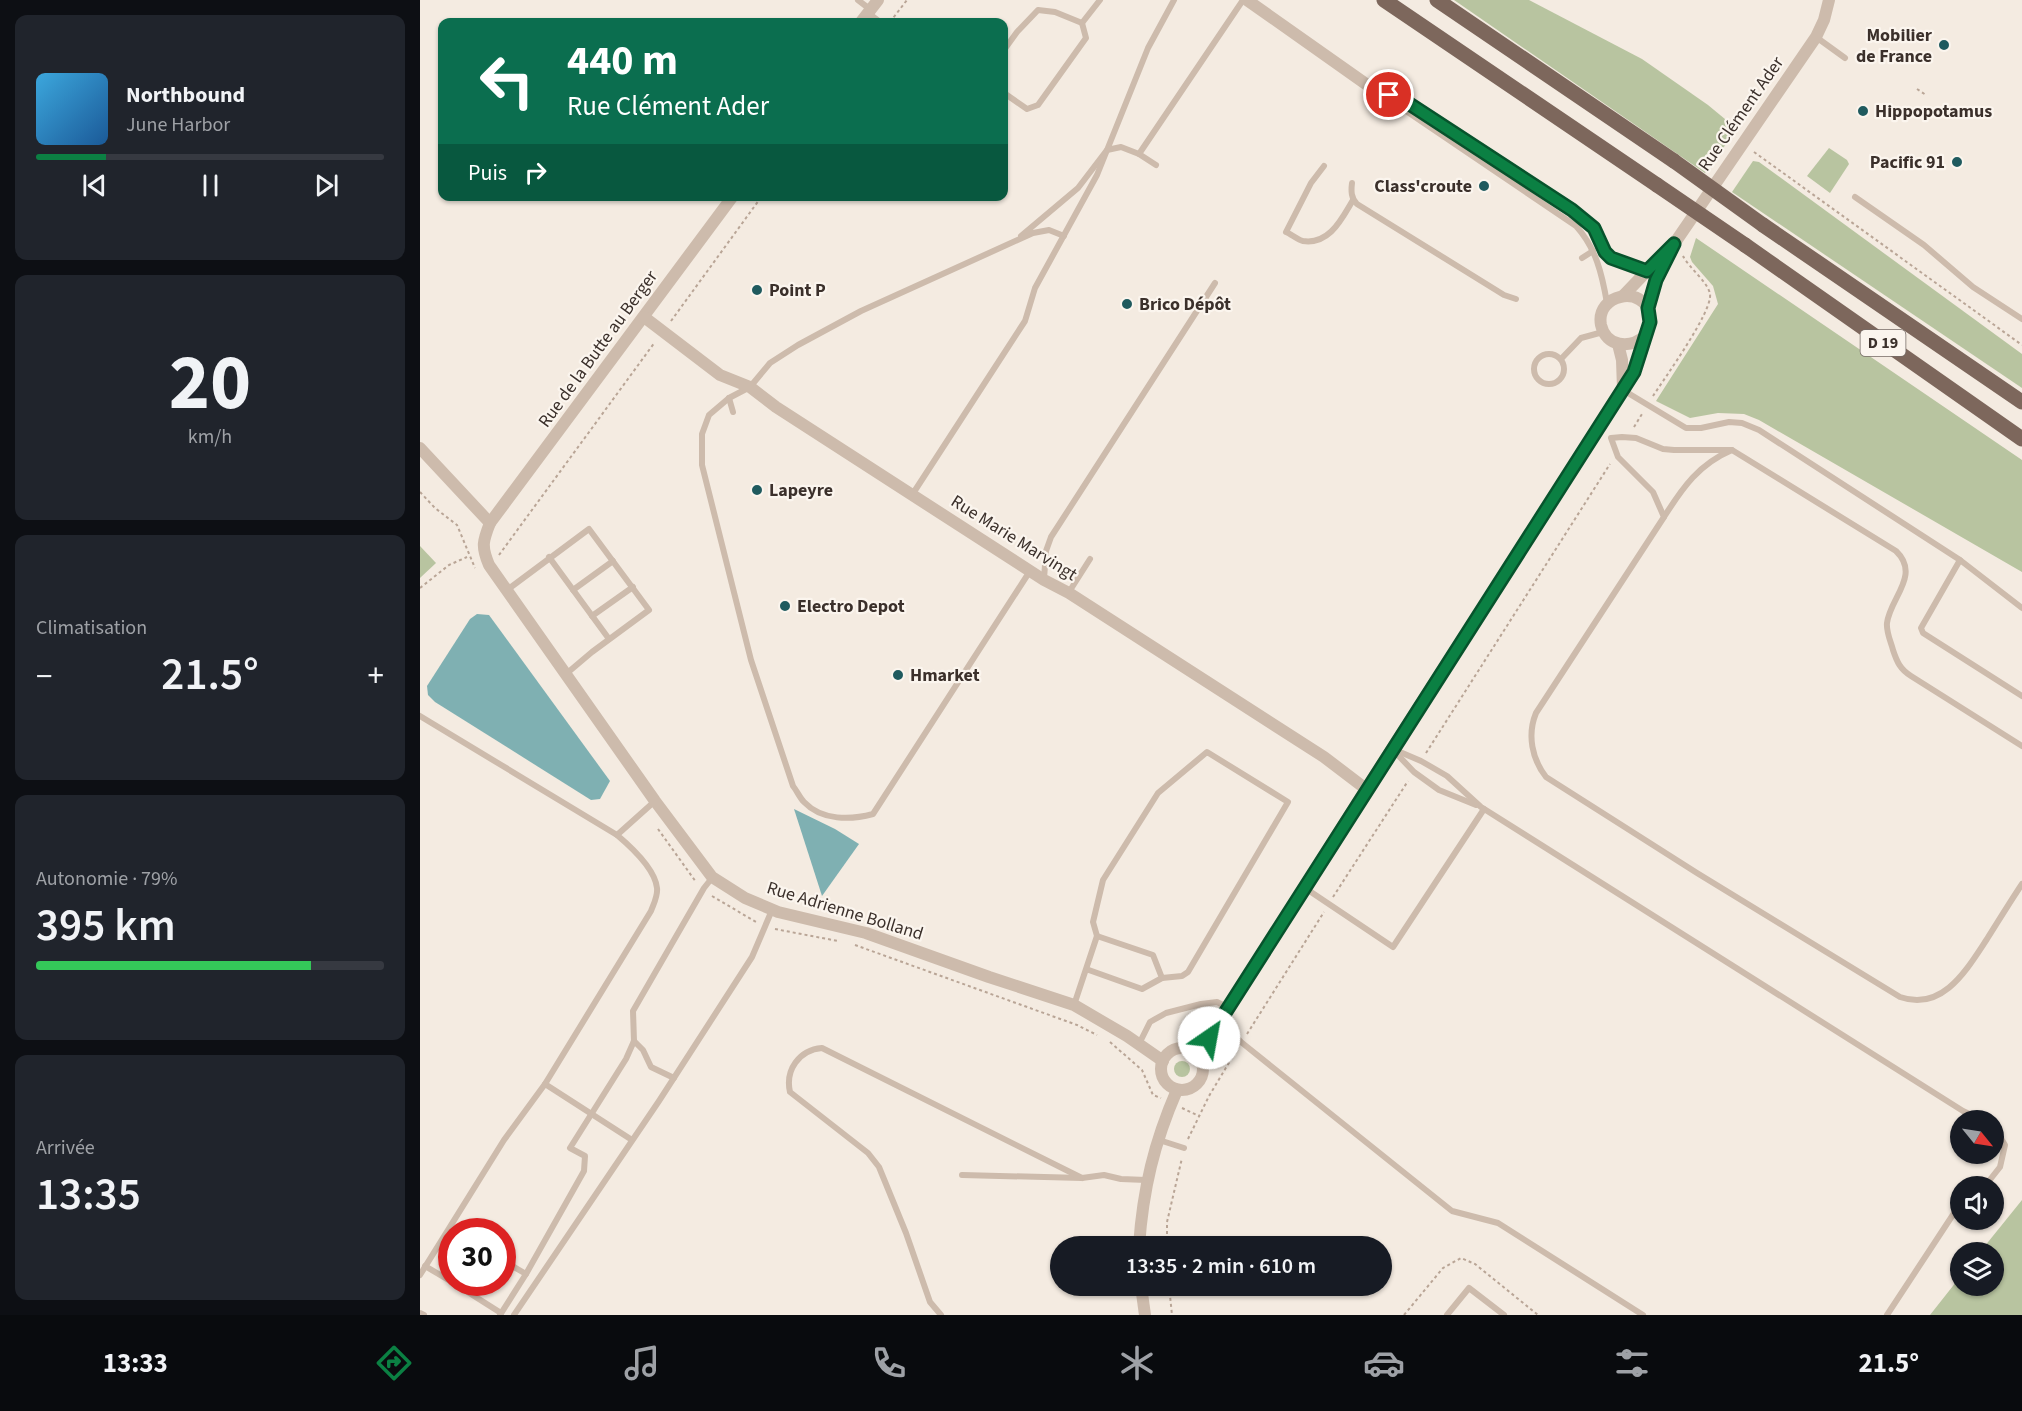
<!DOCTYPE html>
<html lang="fr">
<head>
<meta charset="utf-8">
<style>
  :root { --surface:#171b24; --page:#20242c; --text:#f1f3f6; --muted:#9ea1a6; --line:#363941; --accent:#0b8043 }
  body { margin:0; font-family:"Source Sans 3",sans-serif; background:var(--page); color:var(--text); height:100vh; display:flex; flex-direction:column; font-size:22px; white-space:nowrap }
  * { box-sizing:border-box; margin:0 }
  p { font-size:20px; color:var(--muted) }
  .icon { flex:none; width:33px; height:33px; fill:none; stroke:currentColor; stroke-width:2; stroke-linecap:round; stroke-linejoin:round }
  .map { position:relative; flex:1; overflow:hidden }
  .details { display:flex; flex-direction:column; gap:15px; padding:15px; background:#0d0f14; width:420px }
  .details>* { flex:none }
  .banner { position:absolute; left:18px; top:18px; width:570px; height:183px; border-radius:12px; box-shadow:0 2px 4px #0004; background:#0b6e4f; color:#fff; overflow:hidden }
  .needle { width:39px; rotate:120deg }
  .tools { position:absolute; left:1530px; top:1110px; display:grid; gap:12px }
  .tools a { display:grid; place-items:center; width:54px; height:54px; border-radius:50%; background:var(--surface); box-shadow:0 2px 4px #0004; font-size:30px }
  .speed { position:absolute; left:18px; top:1218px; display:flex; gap:12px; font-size:30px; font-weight:700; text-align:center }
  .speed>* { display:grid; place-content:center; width:78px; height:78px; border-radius:50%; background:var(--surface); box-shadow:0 2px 4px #0004; line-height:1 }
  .speed .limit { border:9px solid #d22; background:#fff; color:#111 }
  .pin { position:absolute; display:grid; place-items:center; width:51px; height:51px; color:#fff; margin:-26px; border:3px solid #fff; border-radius:50%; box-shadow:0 2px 6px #0007 }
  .me { position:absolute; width:66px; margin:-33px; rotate:33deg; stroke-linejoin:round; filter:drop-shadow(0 0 4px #0008) }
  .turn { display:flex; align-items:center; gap:21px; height:126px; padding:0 30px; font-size:27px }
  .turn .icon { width:78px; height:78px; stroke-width:2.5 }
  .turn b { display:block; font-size:42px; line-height:51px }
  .then { display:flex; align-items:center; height:57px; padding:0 30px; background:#0003; gap:12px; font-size:22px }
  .big { font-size:45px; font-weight:600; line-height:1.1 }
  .details .tile { flex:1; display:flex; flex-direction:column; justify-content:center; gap:9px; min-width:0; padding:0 21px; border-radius:12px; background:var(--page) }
  .details .dial { align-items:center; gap:0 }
  .dial b { font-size:78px; line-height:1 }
  .song { display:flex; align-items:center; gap:18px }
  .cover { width:72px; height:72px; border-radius:9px; background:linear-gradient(135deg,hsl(200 70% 55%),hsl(210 70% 35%)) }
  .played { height:6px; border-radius:3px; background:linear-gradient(90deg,var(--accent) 20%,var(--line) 20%) }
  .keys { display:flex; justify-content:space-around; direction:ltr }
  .heat { display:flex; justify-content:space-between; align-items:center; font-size:33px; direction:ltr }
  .charge { height:9px; border-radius:4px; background:linear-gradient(90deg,#34c759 79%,var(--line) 0) }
  .trip { position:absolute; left:630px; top:1236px; width:342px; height:60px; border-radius:30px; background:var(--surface); box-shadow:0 2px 4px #0004; font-weight:600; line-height:60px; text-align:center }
  .tabs { display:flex; height:96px; justify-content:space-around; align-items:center; background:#090b0e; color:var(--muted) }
  .tabs .icon { width:42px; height:42px }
  .tabs .selected { color:var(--accent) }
  .tabs b { font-size:27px; color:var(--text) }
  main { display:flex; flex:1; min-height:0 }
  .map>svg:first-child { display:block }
  .green { fill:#b8c4a0 }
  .water { fill:#7fb0b2 }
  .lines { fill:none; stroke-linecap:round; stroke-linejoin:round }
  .path { stroke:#b9a596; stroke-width:2; stroke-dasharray:3 3; stroke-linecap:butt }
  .lane { stroke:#cdbbac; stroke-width:6 }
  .street { stroke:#cdbbac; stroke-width:12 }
  .primary { stroke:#7d675c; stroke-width:15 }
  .primary-bridge { stroke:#7d675c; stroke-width:15 }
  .route-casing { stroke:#07532c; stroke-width:15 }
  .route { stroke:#0b8043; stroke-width:10 }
  .poi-dot { fill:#1f5a5e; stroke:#fbf5ee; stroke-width:2 }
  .labels { text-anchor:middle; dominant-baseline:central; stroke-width:4.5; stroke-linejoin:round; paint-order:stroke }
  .shield { fill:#fbf5ee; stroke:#756b66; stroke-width:1.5 }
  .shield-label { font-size:16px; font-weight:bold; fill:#3b302b }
  .poi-label { font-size:18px; font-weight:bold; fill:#3b302b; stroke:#fbf5ee; text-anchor:start }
  .street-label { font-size:18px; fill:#3b302b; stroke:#fbf5ee }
</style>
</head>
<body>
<main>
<section class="details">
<div class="tile">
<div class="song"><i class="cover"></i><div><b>Northbound</b><p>June Harbor</p></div></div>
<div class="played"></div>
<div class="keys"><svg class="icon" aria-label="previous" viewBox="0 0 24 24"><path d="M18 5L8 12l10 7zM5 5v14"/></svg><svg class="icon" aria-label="pause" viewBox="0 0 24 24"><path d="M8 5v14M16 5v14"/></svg><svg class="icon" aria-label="next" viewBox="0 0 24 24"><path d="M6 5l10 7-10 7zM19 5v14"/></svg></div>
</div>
<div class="tile dial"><b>20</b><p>km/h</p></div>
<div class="tile"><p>Climatisation</p>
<div class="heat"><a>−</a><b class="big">21.5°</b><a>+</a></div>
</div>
<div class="tile"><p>Autonomie · 79%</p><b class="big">395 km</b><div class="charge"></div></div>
<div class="tile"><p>Arrivée</p><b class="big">13:35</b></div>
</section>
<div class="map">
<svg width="1602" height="1315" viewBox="0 0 1602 1315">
  <rect width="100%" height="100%" fill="#f4ebe1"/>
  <g class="green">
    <path d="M 1034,0 L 1109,0 L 1222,59 L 1288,105 L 1317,129 L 1285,173 Z"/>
    <path d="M 1409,148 L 1427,160 L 1429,164 L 1410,193 L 1387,176 Z"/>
    <path d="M 1333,161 L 1339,162 L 1602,354 L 1602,388 L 1312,192 Z"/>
    <path d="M 1276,238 L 1602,460 L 1602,572 L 1339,420 L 1324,414 L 1298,413 L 1270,418 L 1236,401 L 1298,304 L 1293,286 L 1272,262 L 1270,257 Z"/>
    <path d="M 0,546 L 16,563 L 0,578 Z"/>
    <circle cx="762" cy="1069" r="8"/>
    <path d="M 1602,1200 L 1602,1315 L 1510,1315 L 1540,1277 L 1540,1286 L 1574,1286 L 1574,1252 L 1560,1252 Z"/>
  </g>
  <g class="water">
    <path d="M 57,614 L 69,615 L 190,781 L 180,799 L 171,800 L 15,702 L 8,695 L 7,686 L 50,619 Z"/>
    <path d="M 374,809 L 415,829 L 439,844 L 402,896 Z"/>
  </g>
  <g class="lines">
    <g class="path">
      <path d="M 470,22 L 487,0"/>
      <path d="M 1497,89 L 1506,95"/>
      <path d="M 1334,152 L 1602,345"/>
      <path d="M 251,321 L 342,196"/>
      <path d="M 1233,396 C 1244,379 1293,311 1290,294 C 1288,282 1269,268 1263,256"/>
      <path d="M 1214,427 L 1222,414"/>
      <path d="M 0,492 L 15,508 L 37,525 L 55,568"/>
      <path d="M 79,555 L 235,342"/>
      <path d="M 0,588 L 29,565 L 47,557"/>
      <path d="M 1006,753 L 1190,464"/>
      <path d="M 238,829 L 276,882"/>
      <path d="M 292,896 L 336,922"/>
      <path d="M 913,897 L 988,781"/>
      <path d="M 355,929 L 418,941"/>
      <path d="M 435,945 L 657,1025 L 677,1035"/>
      <path d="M 827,1034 L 904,912"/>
      <path d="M 690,1042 L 722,1070 L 733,1095 L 741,1098"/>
      <path d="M 762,1108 L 779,1116"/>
      <path d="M 768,1139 L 789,1096 L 816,1051"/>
      <path d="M 747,1246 L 747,1222 L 762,1158"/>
      <path d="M 749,1286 L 752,1315"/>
      <path d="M 984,1315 L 1023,1268 L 1041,1258 L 1055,1264 L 1118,1315"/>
    </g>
    <g class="lane">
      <path d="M 438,0 L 451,10"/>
      <path d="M 448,13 L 460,22"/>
      <path d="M 662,23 L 680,0"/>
      <path d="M 1396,37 L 1425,58"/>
      <path d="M 584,50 L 597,32 L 618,10 L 635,12 L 662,23"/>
      <path d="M 953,89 L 985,101 L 1058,147 L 1152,210 L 1174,229 L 1185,252 L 1191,258 L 1226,271"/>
      <path d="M 584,93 L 607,109 L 618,105 L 666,38 L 662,23"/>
      <path d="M 964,96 L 1156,226 C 1176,248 1182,274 1187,303"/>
      <path d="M 719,154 L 736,165"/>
      <path d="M 904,166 L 891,183 L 866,232 C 871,234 878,240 883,241 C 910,245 922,218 933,200"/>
      <path d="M 932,183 C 931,191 931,198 937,204 L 1084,295 L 1096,299"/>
      <path d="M 1435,197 L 1504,245 L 1553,287 L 1602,319"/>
      <path d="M 601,236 L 658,188 L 687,150 L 701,147 L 719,154 L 823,0"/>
      <path d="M 1162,258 L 1173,251"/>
      <circle cx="1129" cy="369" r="15"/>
      <path d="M 1141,359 L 1161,338 L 1183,332"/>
      <path d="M 1203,390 L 1266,428 L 1281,428 L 1309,422 L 1322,423 L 1339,430 L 1540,560 L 1602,608"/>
      <path d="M 309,398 L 313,412"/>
      <path d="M 492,495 L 605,321 L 615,288 L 677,175 L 728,48 L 754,0"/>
      <path d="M 1244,517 C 1263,487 1279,464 1312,450"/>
      <path d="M 129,557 L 189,639"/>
      <path d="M 1540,560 L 1501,628 L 1503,633 L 1602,696"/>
      <path d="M 610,571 L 453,814 C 431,820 402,821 384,802 C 380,798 377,791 373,786 L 331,660 L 282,465 L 282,434 L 289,415 L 309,398 L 330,387 L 350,363 L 378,345 L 441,311 L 613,233 L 629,230 L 644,236"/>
      <path d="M 624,579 L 626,551 L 631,537 L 795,283"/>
      <path d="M 87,590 L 169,529 L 229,610 L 172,652 L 146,674"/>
      <path d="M 153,590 L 193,561"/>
      <path d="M 649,592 L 670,559"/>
      <path d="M 172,616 L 213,587"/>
      <path d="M 0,716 L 197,835"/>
      <path d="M 1602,746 L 1491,676 C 1480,669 1477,662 1473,650 C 1471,642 1466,632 1467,623 C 1470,598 1501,575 1476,551 L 1312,450 L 1254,450 L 1243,449 L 1216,438 L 1202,437 L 1191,438 L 1198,457 L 1233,492 L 1244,517 L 1116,713 C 1107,735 1112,759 1126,777 L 1277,873 L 1480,997 C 1523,1012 1547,969 1567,939 C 1579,920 1590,902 1602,884"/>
      <path d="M 973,749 L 1001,761 L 1027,776 L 1061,807 L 1543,1111 L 1562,1120"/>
      <path d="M 975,752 L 994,772 L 1019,790 L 1056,805"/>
      <path d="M 885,888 L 973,947 L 1064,809"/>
      <path d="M 677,936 L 733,955 L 742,978"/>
      <path d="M 654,1005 L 677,936 L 673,922 L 683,880 L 738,793 L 787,752 L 868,802 L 768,972 L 762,976 L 742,978 L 722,989 L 666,969"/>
      <path d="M 800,1022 L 821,1042 L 1032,1211 L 1078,1223 L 1223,1315"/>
      <path d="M 214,1041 L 223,1050 L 231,1067 L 254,1078"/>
      <path d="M 719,1044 L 730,1022 L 746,1013 L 781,1004 L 797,1002 L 809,1008"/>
      <path d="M 125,1084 L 212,1140"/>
      <path d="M 739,1140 L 764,1148"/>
      <path d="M 542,1175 L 662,1178 L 684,1175 L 701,1179 L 726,1180"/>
      <path d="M 1565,1186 L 1580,1167 L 1585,1145 L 1574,1127"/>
      <path d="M 82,1260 L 106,1274"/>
      <path d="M 5,1266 L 32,1282"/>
      <path d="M 0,1275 L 84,1140 L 125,1084 L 231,911 C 234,903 238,896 237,888 C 235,869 210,846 197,835 L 235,801"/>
      <path d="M 32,1282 L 81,1313"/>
      <path d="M 0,1313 L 4,1315"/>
      <path d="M 80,1315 L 106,1274 L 164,1171 L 165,1156 L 150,1148 L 206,1059 L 214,1041 L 213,1011 L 284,888 L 292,878"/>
      <path d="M 94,1315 L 239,1101 L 332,957 L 352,910"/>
      <path d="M 521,1315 L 510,1302 L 486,1233 L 459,1167 L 448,1153 L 370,1092 C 365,1070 379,1050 402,1048 L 662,1178"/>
      <path d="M 1027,1315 L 1049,1288 L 1084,1315"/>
      <path d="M 1467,1315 L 1540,1204"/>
    </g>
    <g class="street">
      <path d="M 827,0 L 953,89"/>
      <path d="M 441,22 L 458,0"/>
      <path d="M 313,196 L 70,523 C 63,541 61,546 69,565 L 235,801 L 292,877 L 325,898 L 358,912 L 446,933 L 569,977 L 654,1005 L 707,1036 L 743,1061"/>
      <path d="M 1204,295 L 1246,251"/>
      <path d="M 1228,308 L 1236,280 L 1254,244 L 1396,37 L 1404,20 L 1409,0"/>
      <path d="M 224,317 L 300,375 L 330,387 L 356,407 L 624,580 L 649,593 L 904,757 L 946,789"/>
      <path d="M 1198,344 L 1202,360 L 1203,389"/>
      <path d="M 0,448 L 70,523"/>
      <circle cx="762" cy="1069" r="21"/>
      <path d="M 776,1054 L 800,1022 L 946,789 L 1214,373 C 1218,363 1232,323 1230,315 C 1224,284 1175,294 1181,325 C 1186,347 1210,349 1225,336"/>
      <path d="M 719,1246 C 723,1189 734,1143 757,1090"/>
      <path d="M 721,1286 L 725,1315"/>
    </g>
    <g class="primary">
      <path d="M 964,0 L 1237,185"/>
      <path d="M 1017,0 L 1254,161"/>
      <path d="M 1343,225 L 1602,402"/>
      <path d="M 1325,245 L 1602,439"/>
    </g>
    <g class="primary-bridge">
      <path d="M 1254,161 L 1343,225"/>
      <path d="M 1237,185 L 1325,245"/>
    </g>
  </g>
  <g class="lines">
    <defs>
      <path id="route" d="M 789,1038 L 1214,372 L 1230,322 L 1228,308 L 1236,280 L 1254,244 L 1227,271 L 1191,258 L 1185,252 L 1174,228 L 1152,210 L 985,101 L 969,95"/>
    </defs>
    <use href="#route" class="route-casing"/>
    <use href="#route" class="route"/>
  </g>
  <g class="poi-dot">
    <circle cx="1524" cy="45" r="6"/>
    <circle cx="1443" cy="111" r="6"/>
    <circle cx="1537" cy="162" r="6"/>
    <circle cx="1064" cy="186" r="6"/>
    <circle cx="337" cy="290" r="6"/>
    <circle cx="707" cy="304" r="6"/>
    <circle cx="337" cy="490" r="6"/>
    <circle cx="365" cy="606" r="6"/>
    <circle cx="478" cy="675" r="6"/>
  </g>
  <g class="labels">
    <rect class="shield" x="1440.5" y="330" width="45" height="26" rx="4.5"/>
    <g class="shield-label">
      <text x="1463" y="343">D 19</text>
    </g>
    <g class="poi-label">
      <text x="1512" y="35" text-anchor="end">Mobilier<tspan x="1512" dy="21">de France</tspan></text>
      <text x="1455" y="111">Hippopotamus</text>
      <text x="1525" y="162" text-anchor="end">Pacific 91</text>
      <text x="1052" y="186" text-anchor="end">Class'croute</text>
      <text x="349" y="290">Point P</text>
      <text x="719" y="304">Brico Dépôt</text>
      <text x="349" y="490">Lapeyre</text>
      <text x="377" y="606">Electro Depot</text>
      <text x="490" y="675">Hmarket</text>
    </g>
    <g class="street-label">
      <text transform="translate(1321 114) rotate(-55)">Rue Clément Ader</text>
      <text transform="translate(178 349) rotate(-54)">Rue de la Butte au Berger</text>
      <text transform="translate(594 538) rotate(32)">Rue Marie Marvingt</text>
      <text transform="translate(425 911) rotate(17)">Rue Adrienne Bolland</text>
    </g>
  </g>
</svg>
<div class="tools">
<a><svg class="needle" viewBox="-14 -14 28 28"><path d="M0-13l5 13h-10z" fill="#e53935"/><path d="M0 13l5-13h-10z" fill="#9ea1a6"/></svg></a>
<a><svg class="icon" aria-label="sound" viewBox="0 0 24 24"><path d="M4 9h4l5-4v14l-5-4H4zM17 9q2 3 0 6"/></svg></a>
<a><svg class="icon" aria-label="layers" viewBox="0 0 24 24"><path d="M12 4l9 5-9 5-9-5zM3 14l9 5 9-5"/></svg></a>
</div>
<div class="speed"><div class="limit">30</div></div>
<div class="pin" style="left:969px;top:95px;background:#d93025"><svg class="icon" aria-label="arrive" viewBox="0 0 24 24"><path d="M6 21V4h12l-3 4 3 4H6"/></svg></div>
<svg class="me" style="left:789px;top:1038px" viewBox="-20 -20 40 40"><circle r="19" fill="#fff"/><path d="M0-13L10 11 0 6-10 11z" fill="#0b8043"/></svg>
<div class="trip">13:35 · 2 min · 610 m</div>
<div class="banner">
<div class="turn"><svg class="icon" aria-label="left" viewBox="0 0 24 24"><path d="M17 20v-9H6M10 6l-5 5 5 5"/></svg><div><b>440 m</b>Rue Clément Ader</div></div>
<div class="then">Puis<svg class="icon" aria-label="right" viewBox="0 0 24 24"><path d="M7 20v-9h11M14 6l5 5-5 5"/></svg></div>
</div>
</div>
</main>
<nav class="tabs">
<b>13:33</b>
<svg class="icon selected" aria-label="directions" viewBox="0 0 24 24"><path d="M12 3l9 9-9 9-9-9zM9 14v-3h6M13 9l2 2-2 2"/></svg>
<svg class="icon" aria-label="music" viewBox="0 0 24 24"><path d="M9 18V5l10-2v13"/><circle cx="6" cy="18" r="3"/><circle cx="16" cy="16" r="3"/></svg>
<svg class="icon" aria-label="phone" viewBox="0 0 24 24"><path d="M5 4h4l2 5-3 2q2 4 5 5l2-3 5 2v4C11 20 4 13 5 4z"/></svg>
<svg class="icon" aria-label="climate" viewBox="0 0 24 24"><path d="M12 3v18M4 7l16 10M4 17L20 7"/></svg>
<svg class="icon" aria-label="car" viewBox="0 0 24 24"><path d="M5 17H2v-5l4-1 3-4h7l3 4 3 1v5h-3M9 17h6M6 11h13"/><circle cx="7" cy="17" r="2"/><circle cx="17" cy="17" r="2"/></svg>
<svg class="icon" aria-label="filters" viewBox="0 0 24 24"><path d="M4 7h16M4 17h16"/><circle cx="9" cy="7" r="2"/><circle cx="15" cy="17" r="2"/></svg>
<b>21.5°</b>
</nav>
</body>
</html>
